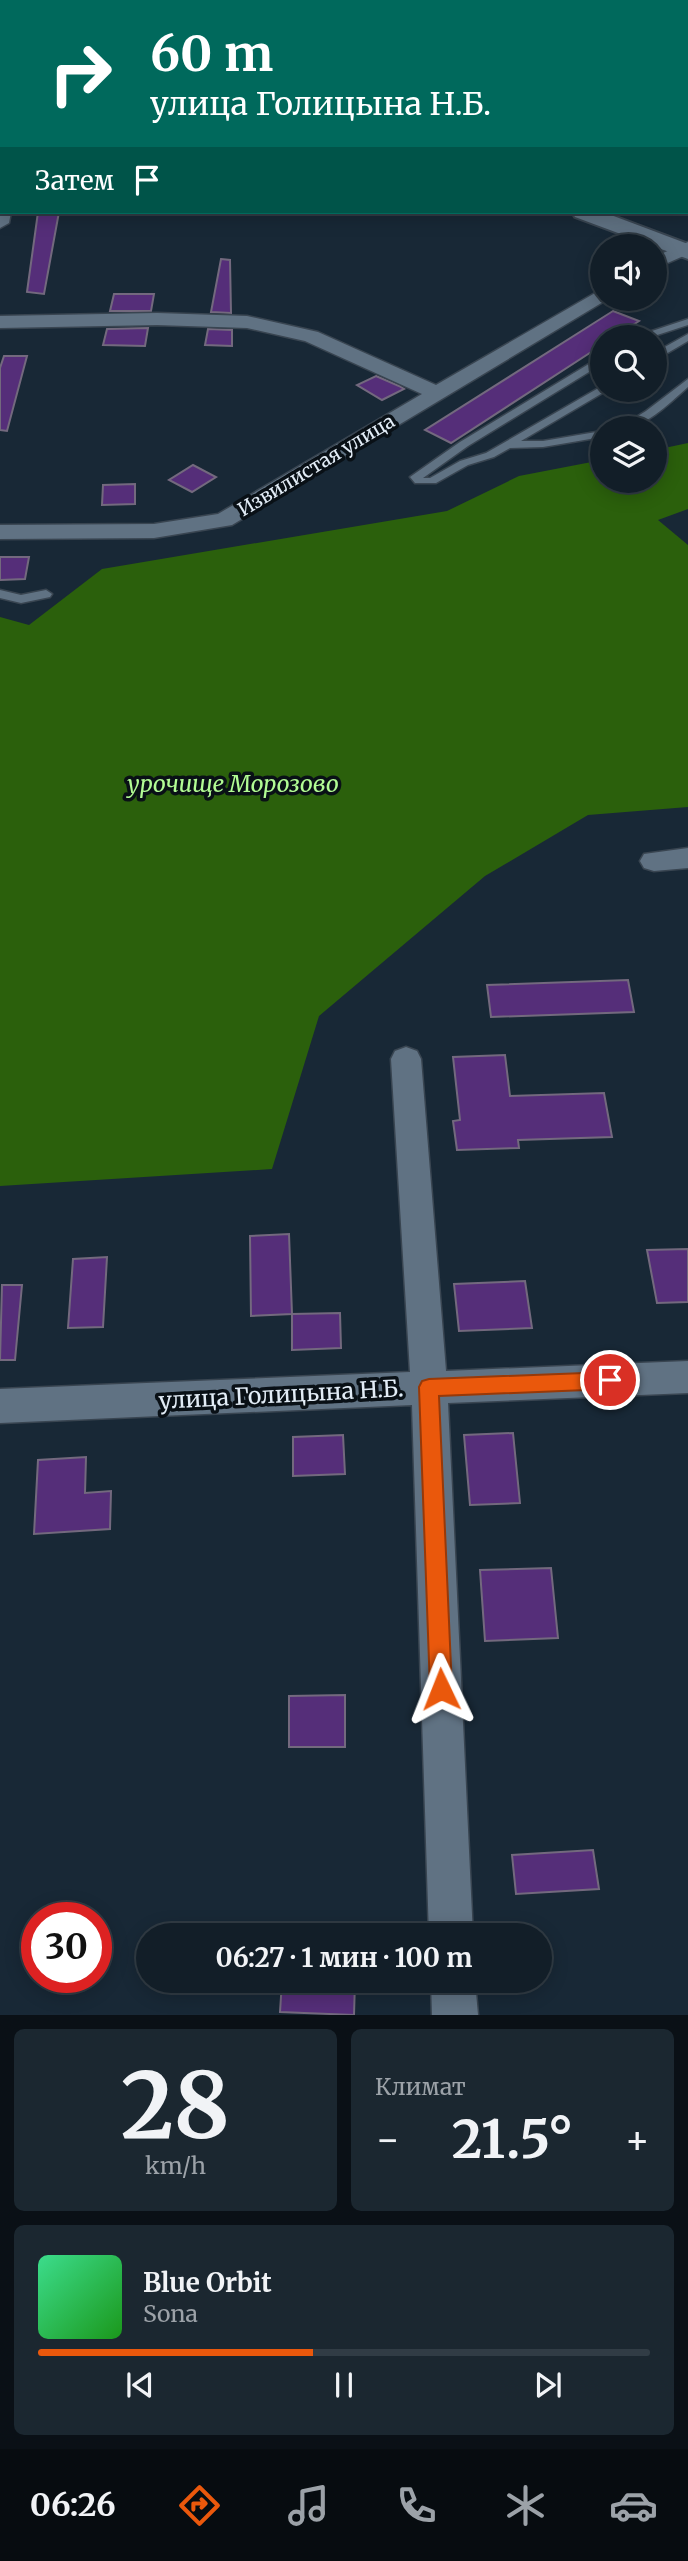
<!DOCTYPE html>
<html lang="ru">
<head>
<meta charset="utf-8">
<style>
  :root { --surface:#121e28; --page:#1b2730; --text:#f1f3f6; --muted:#9ca2a8; --line:#313c45; --accent:#ea580c }
  body { margin:0; font-family:Merriweather,serif; background:var(--page); color:var(--text); height:100vh; display:flex; flex-direction:column; font-size:26px; white-space:nowrap }
  * { box-sizing:border-box; margin:0 }
  p { font-size:23px; color:var(--muted) }
  .icon { flex:none; width:38px; height:38px; fill:none; stroke:currentColor; stroke-width:2; stroke-linecap:round; stroke-linejoin:round }
  .map { position:relative; height:2015px; overflow:hidden }
  .details { display:flex; flex-direction:column; gap:14px; padding:14px; background:#0a1016; flex:1 }
  .details>* { flex:none }
  .hud { position:absolute; left:0px; top:0px; width:690px; height:214px; box-shadow:0 4px 18px #0003,0 0 0 2px var(--line); background:#00695c; color:#fff; overflow:hidden }
  .buttons { position:absolute; left:590px; top:234px; display:grid; gap:14px }
  .buttons a { display:grid; place-items:center; width:77px; height:77px; border-radius:50%; background:var(--surface); box-shadow:0 4px 18px #0003,0 0 0 2px var(--line); font-size:35px }
  .speed { position:absolute; left:21px; top:1902px; display:flex; gap:14px; font-size:35px; font-weight:700; text-align:center }
  .speed>* { display:grid; place-content:center; width:91px; height:91px; border-radius:50%; background:var(--surface); box-shadow:0 4px 18px #0003,0 0 0 2px var(--line); line-height:1 }
  .speed .limit { border:10px solid #d22; background:#fff; color:#111 }
  .pin { position:absolute; display:grid; place-items:center; width:60px; height:60px; color:#fff; margin:-30px; border:4px solid #fff; border-radius:50%; box-shadow:0 2px 7px #0007 }
  .me { position:absolute; width:77px; margin:-38px; rotate:358deg; stroke-linejoin:round; filter:drop-shadow(0 0 5px #0008) }
  .turn { display:flex; align-items:center; gap:24px; height:147px; padding:0 35px; font-size:32px }
  .turn .icon { width:91px; height:91px; stroke-width:2.5 }
  .turn b { display:block; font-size:49px; line-height:60px }
  .then { display:flex; align-items:center; height:66px; padding:0 35px; background:#0003; gap:14px; font-size:26px }
  .big { font-size:52px; font-weight:700; line-height:1.1 }
  .details .widget { flex:1; display:flex; flex-direction:column; justify-content:center; gap:10px; min-width:0; padding:0 24px; border-radius:10px; background:var(--page) }
  .details .dial { align-items:center; gap:0 }
  .dial b { font-size:91px; line-height:1 }
  .song { display:flex; align-items:center; gap:21px }
  .cover { width:84px; height:84px; border-radius:10px; background:linear-gradient(135deg,hsl(150 70% 55%),hsl(120 70% 35%)) }
  .played { height:7px; border-radius:4px; background:linear-gradient(90deg,var(--accent) 45%,var(--line) 45%) }
  .keys { display:flex; justify-content:space-around; direction:ltr }
  .heat { display:flex; justify-content:space-between; align-items:center; font-size:38px; direction:ltr }
  .details .tiles { flex:1; display:grid; gap:14px; grid-template-columns:1fr 1fr }
  .widget:last-child { grid-column:span 2 }
  .trip { position:absolute; left:136px; top:1923px; width:416px; height:70px; border-radius:35px; background:var(--surface); box-shadow:0 4px 18px #0003,0 0 0 2px var(--line); font-weight:700; line-height:70px; text-align:center }
  .menu { display:flex; height:112px; justify-content:space-around; align-items:center; background:#070c10; color:var(--muted) }
  .menu .icon { width:49px; height:49px }
  .menu .active { color:var(--accent) }
  .menu b { font-size:32px; color:var(--text) }
  .map>svg:first-child { display:block }
  .forest { fill:#2b600c }
  .building { fill:#552e79; stroke:#73697e; stroke-width:2 }
  .lines { fill:none; stroke-linecap:round; stroke-linejoin:round }
  .service-casing { stroke:#394551; stroke-width:3 }
  .minor-casing { stroke:#394551; stroke-width:3 }
  .tertiary-casing { stroke:#394551; stroke-width:4 }
  .service { fill:#607283; fill-rule:evenodd }
  .minor { fill:#607283; fill-rule:evenodd }
  .tertiary { fill:#607283; fill-rule:evenodd }
  .route { fill:#ea580c; stroke:#983908; stroke-width:2 }
  .labels { text-anchor:middle; dominant-baseline:central; stroke-width:7; stroke-linejoin:round; paint-order:stroke }
  .far-street-label { font-size:19px; fill:#e2ecf6; stroke:#091016 }
  .park-label { font-size:23px; font-style:italic; fill:#b2fc94; stroke:#091016 }
  .street-label { font-size:23px; fill:#e2ecf6; stroke:#091016 }
</style>
</head>
<body>
<div class="map">
<svg width="688" height="2015" viewBox="0 0 688 2015">
  <rect width="100%" height="100%" fill="#182836"/>
  <path class="forest" d="M 688,443 L 688,509 L 658,520 L 688,545 L 688,807 L 588,815 L 485,876 L 319,1016 L 272,1169 L 0,1186 L 0,617 L 29,625 L 102,569 L 447,511 L 519,476 L 602,460 L 602,481 L 654,481 L 655,450 Z"/>
  <g class="building">
    <path d="M 38,212 L 59,212 L 44,294 L 27,292 Z"/>
    <path d="M 221,259 L 230,260 L 231,313 L 211,312 Z"/>
    <path d="M 114,294 L 154,294 L 151,311 L 110,311 Z"/>
    <path d="M 613,311 L 639,321 L 613,338 L 602,338 L 602,345 L 451,443 L 425,430 Z"/>
    <path d="M 148,328 L 145,346 L 103,345 L 107,329 Z"/>
    <path d="M 208,329 L 232,330 L 232,346 L 205,345 Z"/>
    <path d="M 4,356 L 27,356 L 7,431 L 0,430 L 0,368 Z"/>
    <path d="M 376,376 L 399,386 L 404,389 L 382,400 L 357,385 Z"/>
    <path d="M 193,465 L 216,477 L 192,492 L 169,480 Z"/>
    <path d="M 135,484 L 135,504 L 102,505 L 103,485 Z"/>
    <path d="M 0,557 L 29,557 L 25,579 L 0,580 Z"/>
    <path d="M 628,980 L 634,1012 L 491,1017 L 487,985 Z"/>
    <path d="M 505,1055 L 510,1096 L 604,1093 L 612,1137 L 518,1140 L 519,1148 L 457,1150 L 453,1121 L 460,1120 L 453,1057 Z"/>
    <path d="M 289,1234 L 292,1314 L 251,1316 L 250,1236 Z"/>
    <path d="M 688,1249 L 688,1302 L 657,1303 L 647,1250 Z"/>
    <path d="M 107,1257 L 103,1327 L 68,1328 L 73,1259 Z"/>
    <path d="M 525,1281 L 532,1328 L 459,1331 L 454,1284 Z"/>
    <path d="M 2,1285 L 22,1285 L 15,1360 L 0,1360 Z"/>
    <path d="M 340,1313 L 341,1348 L 292,1350 L 292,1314 Z"/>
    <path d="M 513,1433 L 520,1503 L 470,1505 L 464,1435 Z"/>
    <path d="M 343,1435 L 345,1474 L 293,1476 L 293,1437 Z"/>
    <path d="M 86,1457 L 85,1493 L 111,1491 L 110,1529 L 34,1534 L 38,1460 Z"/>
    <path d="M 551,1568 L 558,1638 L 485,1641 L 480,1570 Z"/>
    <path d="M 345,1695 L 345,1747 L 289,1747 L 289,1696 Z"/>
    <path d="M 593,1850 L 599,1889 L 516,1894 L 512,1855 Z"/>
    <path d="M 282,1981 L 355,1981 L 354,2015 L 280,2012 Z"/>
  </g>
  <g class="lines">
    <defs>
      <g id="service">
        <path d="M 688,319 L 688,325 L 648,338 L 631,338 Z"/>
        <path d="M 688,334 L 688,341 L 654,361 L 654,353 Z"/>
        <path d="M 602,356 L 602,364 L 468,446 L 423,478 L 430,478 L 460,461 L 486,453 L 602,386 L 602,390 L 606,391 L 521,441 L 543,441 L 602,431 L 602,437 L 543,447 L 510,448 L 494,457 L 468,465 L 436,483 L 415,483 L 410,477 L 460,442 Z"/>
        <path d="M 688,379 L 688,387 C 667,405 645,429 617,429 L 646,411 Z"/>
        <path d="M 0,590 L 21,595 L 46,590 L 52,594 L 50,597 L 21,603 L 0,598 Z"/>
      </g>
      <g id="minor">
        <path d="M 468,0 L 500,0 L 501,2 L 469,2 Z"/>
        <path d="M 0,207 L 2,212 L 11,212 L 9,223 L 0,228 Z"/>
        <path d="M 688,242 L 688,254 L 654,269 L 654,257 Z"/>
        <path d="M 602,289 L 602,299 L 608,299 L 232,525 L 154,538 L 0,539 L 0,525 L 154,524 L 218,514 L 422,394 L 305,341 L 247,328 L 157,325 L 0,328 L 0,316 L 157,313 L 247,316 L 318,332 L 436,385 Z"/>
        <path d="M 688,848 L 688,868 L 654,871 L 644,868 L 640,861 L 644,854 Z"/>
        <path d="M 406,1047 L 417,1051 L 421,1059 L 446,1371 L 688,1361 L 688,1393 L 448,1403 L 473,1936 L 429,1936 L 412,1405 L 0,1423 L 0,1389 L 410,1372 L 391,1059 L 395,1051 Z"/>
        <path d="M 431,1981 L 475,1981 L 478,2015 L 432,2015 Z"/>
      </g>
      <g id="tertiary">
        <rect x="0" y="148" width="2" height="14"/>
        <path d="M 572,212 L 603,212 L 688,244 L 688,259 L 575,217 Z"/>
      </g>
    </defs>
    <use href="#service" class="service-casing"/>
    <use href="#minor" class="minor-casing"/>
    <use href="#tertiary" class="tertiary-casing"/>
    <use href="#service" class="service"/>
    <use href="#minor" class="minor"/>
    <use href="#tertiary" class="tertiary"/>
  </g>
  <path class="route" d="M 610,1372 L 617,1374 L 620,1380 L 617,1386 L 610,1389 L 439,1396 L 452,1689 L 449,1696 L 441,1699 L 434,1696 L 430,1689 L 419,1387 L 422,1381 L 429,1379 Z"/>
  <g class="labels">
    <g class="far-street-label">
      <text transform="translate(316 465) rotate(-31)">Извилистая улица</text>
    </g>
    <g class="park-label">
      <text x="233" y="783">урочище Морозово</text>
    </g>
    <g class="street-label">
      <text transform="translate(281 1394) rotate(-3)">улица Голицына Н.Б.</text>
    </g>
  </g>
</svg>
<div class="buttons">
<a><svg class="icon" aria-label="sound" viewBox="0 0 24 24"><path d="M4 9h4l5-4v14l-5-4H4zM17 9q2 3 0 6"/></svg></a>
<a><svg class="icon" aria-label="search" viewBox="0 0 24 24"><circle cx="10" cy="10" r="6"/><path d="M15 15l6 6"/></svg></a>
<a><svg class="icon" aria-label="layers" viewBox="0 0 24 24"><path d="M12 4l9 5-9 5-9-5zM3 14l9 5 9-5"/></svg></a>
</div>
<div class="speed"><div class="limit">30</div></div>
<div class="pin" style="left:610px;top:1380px;background:#d93025"><svg class="icon" aria-label="arrive" viewBox="0 0 24 24"><path d="M6 21V4h12l-3 4 3 4H6"/></svg></div>
<svg class="me" style="left:441px;top:1689px" viewBox="-20 -20 40 40"><path d="M0-17L14 15 0 8-14 15z" fill="#ea580c" stroke="#fff" stroke-width="4"/></svg>
<div class="trip">06:27 · 1 мин · 100 m</div>
<div class="hud">
<div class="turn"><svg class="icon" aria-label="right" viewBox="0 0 24 24"><path d="M7 20v-9h11M14 6l5 5-5 5"/></svg><div><b>60 m</b>улица Голицына Н.Б.</div></div>
<div class="then">Затем<svg class="icon" aria-label="arrive" viewBox="0 0 24 24"><path d="M6 21V4h12l-3 4 3 4H6"/></svg></div>
</div>
</div>
<section class="details">
<div class="tiles">
<div class="widget dial"><b>28</b><p>km/h</p></div>
<div class="widget"><p>Климат</p>
<div class="heat"><a>−</a><b class="big">21.5°</b><a>+</a></div>
</div>
<div class="widget">
<div class="song"><i class="cover"></i><div><b>Blue Orbit</b><p>Sona</p></div></div>
<div class="played"></div>
<div class="keys"><svg class="icon" aria-label="previous" viewBox="0 0 24 24"><path d="M18 5L8 12l10 7zM5 5v14"/></svg><svg class="icon" aria-label="pause" viewBox="0 0 24 24"><path d="M8 5v14M16 5v14"/></svg><svg class="icon" aria-label="next" viewBox="0 0 24 24"><path d="M6 5l10 7-10 7zM19 5v14"/></svg></div>
</div>
</div>
</section>
<nav class="menu">
<b>06:26</b>
<svg class="icon active" aria-label="directions" viewBox="0 0 24 24"><path d="M12 3l9 9-9 9-9-9zM9 14v-3h6M13 9l2 2-2 2"/></svg>
<svg class="icon" aria-label="music" viewBox="0 0 24 24"><path d="M9 18V5l10-2v13"/><circle cx="6" cy="18" r="3"/><circle cx="16" cy="16" r="3"/></svg>
<svg class="icon" aria-label="phone" viewBox="0 0 24 24"><path d="M5 4h4l2 5-3 2q2 4 5 5l2-3 5 2v4C11 20 4 13 5 4z"/></svg>
<svg class="icon" aria-label="climate" viewBox="0 0 24 24"><path d="M12 3v18M4 7l16 10M4 17L20 7"/></svg>
<svg class="icon" aria-label="car" viewBox="0 0 24 24"><path d="M5 17H2v-5l4-1 3-4h7l3 4 3 1v5h-3M9 17h6M6 11h13"/><circle cx="7" cy="17" r="2"/><circle cx="17" cy="17" r="2"/></svg>
</nav>
</body>
</html>
